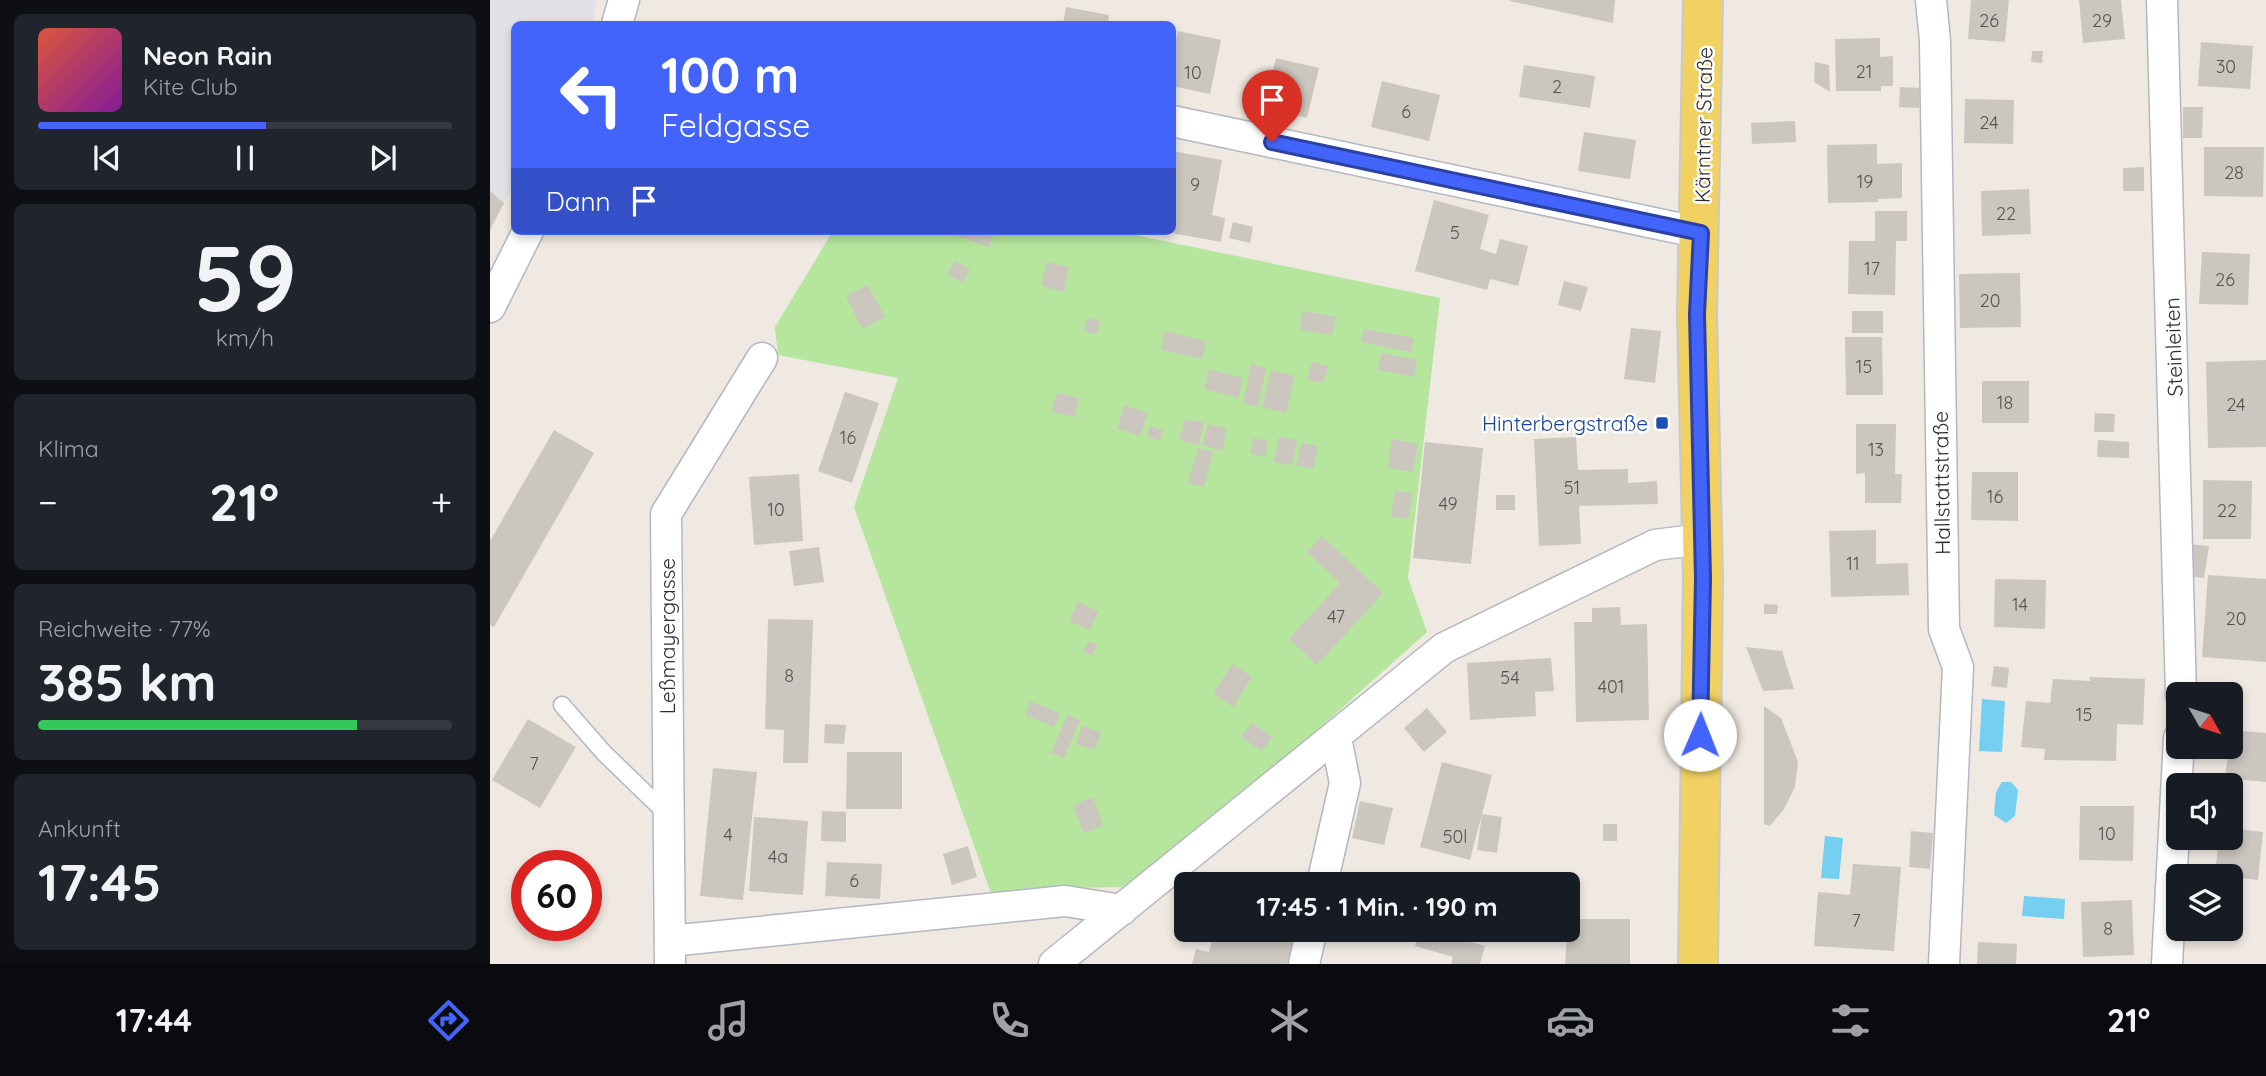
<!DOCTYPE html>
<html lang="de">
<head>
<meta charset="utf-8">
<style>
  :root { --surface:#171b24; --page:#20242c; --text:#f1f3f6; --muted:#9ea1a6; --line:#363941; --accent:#4264fb }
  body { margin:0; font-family:Quicksand,sans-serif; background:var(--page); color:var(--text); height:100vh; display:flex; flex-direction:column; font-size:26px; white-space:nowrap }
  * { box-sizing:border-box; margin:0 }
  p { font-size:23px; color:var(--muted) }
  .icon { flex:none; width:38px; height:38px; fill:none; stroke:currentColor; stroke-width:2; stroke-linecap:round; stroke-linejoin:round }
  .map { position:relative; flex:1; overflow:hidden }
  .details { display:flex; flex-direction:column; gap:14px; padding:14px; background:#0d0f14; width:490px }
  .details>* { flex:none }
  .banner { position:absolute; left:21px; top:21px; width:665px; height:214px; border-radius:10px; box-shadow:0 4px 10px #0003; background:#4264fb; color:#fff; overflow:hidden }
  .needle { width:46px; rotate:129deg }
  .fabs { position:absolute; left:1676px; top:682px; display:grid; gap:14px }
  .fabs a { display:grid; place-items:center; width:77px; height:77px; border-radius:10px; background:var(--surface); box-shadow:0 4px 10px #0003; font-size:35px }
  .speed { position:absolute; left:21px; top:850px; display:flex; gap:14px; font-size:35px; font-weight:700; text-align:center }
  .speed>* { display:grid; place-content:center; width:91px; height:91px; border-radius:50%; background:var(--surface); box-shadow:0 4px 10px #0003; line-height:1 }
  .speed .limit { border:10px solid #d22; background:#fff; color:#111 }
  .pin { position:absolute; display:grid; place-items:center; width:60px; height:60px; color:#fff; margin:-72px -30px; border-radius:50% 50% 50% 0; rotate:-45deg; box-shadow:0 0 7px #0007 }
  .pin .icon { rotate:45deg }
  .me { position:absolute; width:77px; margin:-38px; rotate:1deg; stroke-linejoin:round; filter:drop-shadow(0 0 5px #0008) }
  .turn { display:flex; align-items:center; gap:24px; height:147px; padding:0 35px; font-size:32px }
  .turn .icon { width:91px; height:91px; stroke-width:2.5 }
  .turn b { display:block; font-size:49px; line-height:60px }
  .then { display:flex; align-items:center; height:66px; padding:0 35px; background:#0003; gap:14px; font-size:26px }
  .big { font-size:52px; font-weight:700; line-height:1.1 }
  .details .widget { flex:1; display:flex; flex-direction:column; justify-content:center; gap:10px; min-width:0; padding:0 24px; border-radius:10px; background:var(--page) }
  .details .dial { align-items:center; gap:0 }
  .dial b { font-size:91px; line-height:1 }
  .song { display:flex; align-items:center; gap:21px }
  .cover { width:84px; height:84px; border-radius:10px; background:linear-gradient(135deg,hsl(10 70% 55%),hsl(290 70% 35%)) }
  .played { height:7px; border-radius:4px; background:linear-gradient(90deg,var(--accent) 55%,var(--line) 55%) }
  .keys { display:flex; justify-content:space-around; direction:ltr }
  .heat { display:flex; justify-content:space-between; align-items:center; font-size:38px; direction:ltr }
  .charge { height:10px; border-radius:5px; background:linear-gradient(90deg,#34c759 77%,var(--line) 0) }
  .trip { position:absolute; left:684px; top:872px; width:406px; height:70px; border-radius:10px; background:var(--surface); box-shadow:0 4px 10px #0003; font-weight:700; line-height:70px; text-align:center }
  .menu { display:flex; height:112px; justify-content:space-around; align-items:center; background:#090b0e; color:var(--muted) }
  .menu .icon { width:49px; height:49px }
  .menu .active { color:var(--accent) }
  .menu b { font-size:32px; color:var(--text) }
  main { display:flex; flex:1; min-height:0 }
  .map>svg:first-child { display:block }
  .industrial { fill:#e3e1e8 }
  .green { fill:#b6e59e }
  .water { fill:#75cff0 }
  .building { fill:#cbc7bf }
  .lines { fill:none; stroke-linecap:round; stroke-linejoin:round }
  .lane-casing { stroke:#b4b7c1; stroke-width:19 }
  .street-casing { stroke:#b4b7c1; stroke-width:33 }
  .primary-casing { stroke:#c9c9c9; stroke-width:42 }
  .lane { stroke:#fff; stroke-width:16 }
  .street { stroke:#fff; stroke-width:30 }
  .primary { stroke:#f2d163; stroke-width:38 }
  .route-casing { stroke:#2b41a3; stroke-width:18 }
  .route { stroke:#4264fb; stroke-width:12 }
  .transit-dot { fill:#1a4fb4; stroke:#fff; stroke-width:2.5 }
  .labels { text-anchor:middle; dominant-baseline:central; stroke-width:5; stroke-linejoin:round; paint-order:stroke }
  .number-label { font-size:18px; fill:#555452 }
  .street-label { font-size:21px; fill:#2e2e2e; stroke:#fff }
  .transit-label { font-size:21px; fill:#164399; stroke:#fff; text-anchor:end }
</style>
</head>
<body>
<main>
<section class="details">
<div class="widget">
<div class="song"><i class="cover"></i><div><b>Neon Rain</b><p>Kite Club</p></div></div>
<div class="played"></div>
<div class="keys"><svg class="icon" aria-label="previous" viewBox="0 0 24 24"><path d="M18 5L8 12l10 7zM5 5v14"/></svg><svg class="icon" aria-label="pause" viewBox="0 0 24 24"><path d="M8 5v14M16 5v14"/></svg><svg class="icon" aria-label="next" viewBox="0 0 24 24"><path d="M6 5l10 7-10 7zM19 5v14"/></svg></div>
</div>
<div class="widget dial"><b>59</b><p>km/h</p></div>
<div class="widget"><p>Klima</p>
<div class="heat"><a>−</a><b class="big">21°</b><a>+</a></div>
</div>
<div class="widget"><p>Reichweite · 77%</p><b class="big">385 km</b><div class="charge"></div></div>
<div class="widget"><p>Ankunft</p><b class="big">17:45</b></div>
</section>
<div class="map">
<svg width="1776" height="964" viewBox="0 0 1776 964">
  <rect width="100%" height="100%" fill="#efe9e1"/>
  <path class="industrial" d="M 0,0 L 107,0 L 102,24 L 24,24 L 24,183 L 0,230 Z"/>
  <path class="green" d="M 343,231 L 625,231 L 950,298 L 918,578 L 937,632 L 797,757 L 636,887 L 572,888 L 503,899 L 364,507 L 408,378 L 288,355 L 285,327 Z"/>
  <g class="water">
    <path d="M 1492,699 L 1515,701 L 1512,752 L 1489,751 Z"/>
    <path d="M 1512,782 L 1521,782 L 1528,790 L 1525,816 L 1516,823 L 1504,815 L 1506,792 Z"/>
    <path d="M 1335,836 L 1353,838 L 1349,879 L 1331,878 Z"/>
    <path d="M 1534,896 L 1575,899 L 1574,919 L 1532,916 Z"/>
  </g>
  <g class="building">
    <path d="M 1020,0 L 1125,0 L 1123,23 L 1020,1 Z"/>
    <path d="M 1481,0 L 1519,0 L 1515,42 L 1478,39 Z"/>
    <path d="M 1589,0 L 1631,0 L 1635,39 L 1593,43 Z"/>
    <path d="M 576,7 L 619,15 L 618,24 L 573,24 Z"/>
    <path d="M 688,31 L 731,40 L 720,94 L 682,86 L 682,58 Z"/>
    <path d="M 1390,38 L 1390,57 L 1403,56 L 1403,86 L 1391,86 L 1391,91 L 1346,91 L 1345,39 Z"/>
    <path d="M 1711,42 L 1763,46 L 1760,89 L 1708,86 Z"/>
    <path d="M 1542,51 L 1553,51 L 1552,63 L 1541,62 Z"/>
    <path d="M 786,58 L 829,68 L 817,118 L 774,107 Z"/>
    <path d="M 1325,62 L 1339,65 L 1340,92 L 1324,82 Z"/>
    <path d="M 1034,65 L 1105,76 L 1100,108 L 1029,97 Z"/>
    <path d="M 892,81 L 950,95 L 939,141 L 881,127 Z"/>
    <path d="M 1410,87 L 1430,88 L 1429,108 L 1409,107 Z"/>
    <path d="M 1475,99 L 1524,100 L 1523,144 L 1474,143 Z"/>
    <path d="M 1693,107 L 1713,107 L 1712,138 L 1693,138 Z"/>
    <path d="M 1305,121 L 1306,142 L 1262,144 L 1261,123 Z"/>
    <path d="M 1094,132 L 1146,140 L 1140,179 L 1088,171 Z"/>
    <path d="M 1387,144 L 1387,164 L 1412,163 L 1412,198 L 1388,199 L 1388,202 L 1338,203 L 1337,145 Z"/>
    <path d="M 1714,147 L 1774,147 L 1773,197 L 1714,196 Z"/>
    <path d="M 682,151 L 732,160 L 722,215 L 735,218 L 731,242 L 676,232 L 682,231 Z"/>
    <path d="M 1654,167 L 1654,191 L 1633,191 L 1633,168 Z"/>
    <path d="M 1539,189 L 1541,234 L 1492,236 L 1491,191 Z"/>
    <path d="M 0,191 L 14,203 L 0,230 Z"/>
    <path d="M 944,200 L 999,215 L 990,249 L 1006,254 L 1010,239 L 1038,246 L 1028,286 L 1000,279 L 997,290 L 925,271 Z"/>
    <path d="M 1385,211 L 1417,211 L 1417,241 L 1406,241 L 1405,295 L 1358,294 L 1359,241 L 1385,241 Z"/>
    <path d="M 743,222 L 763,227 L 760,243 L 739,238 Z"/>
    <path d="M 462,231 L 504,231 L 499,247 L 461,234 Z"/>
    <path d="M 1712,252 L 1760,254 L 1758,305 L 1709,304 Z"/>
    <path d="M 464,261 L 480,269 L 473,282 L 457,275 Z"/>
    <path d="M 557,262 L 579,267 L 574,292 L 551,286 Z"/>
    <path d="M 1530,273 L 1531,327 L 1470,328 L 1469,274 Z"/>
    <path d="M 1074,281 L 1098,287 L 1091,311 L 1068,305 Z"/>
    <path d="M 378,285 L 395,317 L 372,329 L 356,296 Z"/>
    <path d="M 813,311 L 846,317 L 842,335 L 810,330 Z"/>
    <rect x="1362" y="311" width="31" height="22"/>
    <path d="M 598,318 L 610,321 L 607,334 L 594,331 Z"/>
    <path d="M 1141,328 L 1171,331 L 1165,383 L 1134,379 Z"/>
    <path d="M 874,329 L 924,338 L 921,352 L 871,342 Z"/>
    <path d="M 675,331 L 716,341 L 712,359 L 671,350 Z"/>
    <path d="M 1355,337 L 1392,337 L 1393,395 L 1356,395 Z"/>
    <path d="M 892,353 L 927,360 L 924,377 L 888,370 Z"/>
    <path d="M 1776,360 L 1776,447 L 1718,448 L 1716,362 Z"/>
    <path d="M 822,362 L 838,366 L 833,383 L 817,379 Z"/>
    <path d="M 761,364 L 776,368 L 768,407 L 753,403 Z"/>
    <path d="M 719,369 L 753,378 L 748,398 L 714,389 Z"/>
    <path d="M 781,370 L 805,376 L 796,413 L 772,407 Z"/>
    <rect x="1492" y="381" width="47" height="42"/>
    <path d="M 355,392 L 389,403 L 362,483 L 328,471 Z"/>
    <path d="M 567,393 L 589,398 L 585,417 L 562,412 Z"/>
    <path d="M 634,405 L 658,413 L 650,436 L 627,429 Z"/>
    <path d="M 1605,413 L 1625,414 L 1624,432 L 1604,432 Z"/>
    <path d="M 695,419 L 714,423 L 709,445 L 689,440 Z"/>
    <path d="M 718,424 L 737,429 L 732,451 L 712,445 Z"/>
    <path d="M 1366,424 L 1406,424 L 1405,474 L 1412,474 L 1411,503 L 1375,503 L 1375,473 L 1366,474 Z"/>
    <path d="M 660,426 L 673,430 L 670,441 L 657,436 Z"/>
    <path d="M 64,430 L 104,453 L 4,627 L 0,625 L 0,541 Z"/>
    <path d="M 789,437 L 807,440 L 802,465 L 784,462 Z"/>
    <path d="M 1086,437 L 1088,470 L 1138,469 L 1138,483 L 1167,481 L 1168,504 L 1089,506 L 1091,544 L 1049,546 L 1044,439 Z"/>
    <path d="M 763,438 L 778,441 L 775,457 L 761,454 Z"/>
    <path d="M 902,439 L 928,444 L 923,472 L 898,468 Z"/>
    <path d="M 1608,440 L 1639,442 L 1639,458 L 1607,457 Z"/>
    <path d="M 935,442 L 993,448 L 981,564 L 923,558 Z"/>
    <path d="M 812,443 L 828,446 L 823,469 L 806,465 Z"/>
    <path d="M 708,448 L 723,452 L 714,487 L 698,483 Z"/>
    <path d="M 1482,472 L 1528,472 L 1528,521 L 1481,520 Z"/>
    <path d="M 309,474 L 313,541 L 264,545 L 259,477 Z"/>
    <path d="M 1713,480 L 1762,481 L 1761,539 L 1713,539 Z"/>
    <path d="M 905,491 L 923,493 L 918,519 L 901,516 Z"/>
    <rect x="1006" y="495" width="19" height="15"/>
    <path d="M 1386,530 L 1386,564 L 1418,563 L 1419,595 L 1341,597 L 1339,531 Z"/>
    <path d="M 832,536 L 893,593 L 827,665 L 799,639 L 850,583 L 817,552 Z"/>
    <path d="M 1699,544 L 1719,546 L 1714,578 L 1695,576 Z"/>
    <path d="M 329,547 L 334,582 L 304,586 L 299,551 Z"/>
    <path d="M 1718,575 L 1776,579 L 1776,662 L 1712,657 Z"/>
    <path d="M 1505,579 L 1556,580 L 1555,629 L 1504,627 Z"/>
    <path d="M 588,602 L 608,611 L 600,630 L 579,621 Z"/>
    <path d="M 1274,604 L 1288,605 L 1287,614 L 1274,614 Z"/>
    <path d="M 1130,607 L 1131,625 L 1157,624 L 1159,720 L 1086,722 L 1084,622 L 1102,622 L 1102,608 Z"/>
    <path d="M 278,619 L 323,620 L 318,763 L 293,763 L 294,730 L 275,729 Z"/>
    <path d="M 599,641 L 607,645 L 602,656 L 593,651 Z"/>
    <path d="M 1256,647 L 1292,651 L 1304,689 L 1273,691 Z"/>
    <path d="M 1061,658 L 1064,691 L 1045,692 L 1046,716 L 980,720 L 977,663 Z"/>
    <path d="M 742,664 L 762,677 L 743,707 L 723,694 Z"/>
    <path d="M 1504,666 L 1519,668 L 1517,688 L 1501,686 Z"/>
    <path d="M 1600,677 L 1655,679 L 1653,725 L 1627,724 L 1626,761 L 1554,760 L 1555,749 L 1531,747 L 1536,701 L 1560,703 L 1563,679 L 1600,681 Z"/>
    <path d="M 540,701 L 570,713 L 564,727 L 535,715 Z"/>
    <path d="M 1274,706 L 1291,718 L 1308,762 L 1305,787 L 1294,809 L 1280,826 L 1274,824 Z"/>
    <path d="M 937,708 L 957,732 L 934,752 L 914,728 Z"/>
    <path d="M 577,715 L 590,720 L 574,758 L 561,753 Z"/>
    <path d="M 38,719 L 86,747 L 50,808 L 2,780 Z"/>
    <path d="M 762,723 L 782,737 L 772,751 L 751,737 Z"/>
    <path d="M 335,724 L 356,725 L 354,744 L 334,743 Z"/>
    <path d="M 592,726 L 611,732 L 604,750 L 586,744 Z"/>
    <path d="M 1741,730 L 1776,733 L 1776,782 L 1735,778 Z"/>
    <path d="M 357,752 L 412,752 L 412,809 L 356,809 Z"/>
    <path d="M 952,762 L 1002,775 L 992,814 L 1012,817 L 1007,853 L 987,850 L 992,814 L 980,860 L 930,847 Z"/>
    <path d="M 223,768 L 267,772 L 253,900 L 210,896 Z"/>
    <path d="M 603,797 L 613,826 L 593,833 L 583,805 Z"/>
    <path d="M 870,801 L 903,808 L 894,845 L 862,838 Z"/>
    <path d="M 1590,806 L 1644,806 L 1643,861 L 1589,860 Z"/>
    <path d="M 332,811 L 356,812 L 356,842 L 331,841 Z"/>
    <path d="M 264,817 L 318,821 L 313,895 L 259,891 Z"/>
    <rect x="1113" y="824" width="14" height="17"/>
    <path d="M 1741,828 L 1773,832 L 1768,880 L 1725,875 L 1729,838 L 1741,838 Z"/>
    <path d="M 1421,831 L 1443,833 L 1440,869 L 1419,867 Z"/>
    <path d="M 478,846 L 487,877 L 462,885 L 453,854 Z"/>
    <path d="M 337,862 L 392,864 L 390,899 L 335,896 Z"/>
    <path d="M 1363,864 L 1411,867 L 1404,951 L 1324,946 L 1328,892 L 1360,895 Z"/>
    <path d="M 1642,900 L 1644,955 L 1593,957 L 1591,902 Z"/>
    <path d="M 1078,919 L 1140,919 L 1140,964 L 1075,964 Z"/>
    <path d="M 725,929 L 806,929 L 797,964 L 702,964 L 706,949 L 719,952 Z"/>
    <path d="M 930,929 L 978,929 L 974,940 L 995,946 L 990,964 L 961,964 L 963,957 L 925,946 Z"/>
    <path d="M 1488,942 L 1527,944 L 1526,964 L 1487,964 Z"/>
  </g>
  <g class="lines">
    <defs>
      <path id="lane" d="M 72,705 L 114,753 L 177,814"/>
      <g id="street">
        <path d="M 1441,0 L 1445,41 L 1454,629 L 1468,667 L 1454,964"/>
        <path d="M 1672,0 L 1691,695"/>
        <path d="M 127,24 L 134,0"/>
        <path d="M 682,121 L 1211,233"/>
        <path d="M 0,307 L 38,231"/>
        <path d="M 832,884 L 855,783 L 846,738"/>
        <path d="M 180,941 L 575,901 L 632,910"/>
        <path d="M 180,964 L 176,514 L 272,358"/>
        <path d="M 564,964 L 954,648 L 1165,545 L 1212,539"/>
        <path d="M 814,964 L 822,929"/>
        <path d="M 1677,964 L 1689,738"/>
      </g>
      <path id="primary" d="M 1208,964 L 1213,578 L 1207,314 L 1213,0"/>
    </defs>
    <use href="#lane" class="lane-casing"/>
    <use href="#street" class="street-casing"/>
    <use href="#primary" class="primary-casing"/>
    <use href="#lane" class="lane"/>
    <use href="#street" class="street"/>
    <use href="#primary" class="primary"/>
  </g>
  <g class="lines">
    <defs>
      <path id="route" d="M 782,142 L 1211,233 L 1207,314 L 1213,578 L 1210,735"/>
    </defs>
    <use href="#route" class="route-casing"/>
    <use href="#route" class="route"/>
  </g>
  <rect class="transit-dot" x="1165" y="416" width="14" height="14" rx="3.5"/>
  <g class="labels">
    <g class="number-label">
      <text x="1499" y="20">26</text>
      <text x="1612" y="20">29</text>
      <text x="1736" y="66">30</text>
      <text x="1374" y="71">21</text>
      <text x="703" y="72">10</text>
      <text x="1067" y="86">2</text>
      <text x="916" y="111">6</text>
      <text x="1499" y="122">24</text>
      <text x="1744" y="172">28</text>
      <text x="1375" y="181">19</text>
      <text x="705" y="184">9</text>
      <text x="1516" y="213">22</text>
      <text x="965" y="232">5</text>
      <text x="1382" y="268">17</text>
      <text x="1735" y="279">26</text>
      <text x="1500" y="300">20</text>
      <text x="1374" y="366">15</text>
      <text x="1515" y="402">18</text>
      <text x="1746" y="404">24</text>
      <text x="358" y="437">16</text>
      <text x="1386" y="449">13</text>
      <text x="1082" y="487">51</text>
      <text x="1505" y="496">16</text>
      <text x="958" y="503">49</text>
      <text x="286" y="509">10</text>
      <text x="1737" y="510">22</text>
      <text x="1363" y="563">11</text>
      <text x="1530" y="604">14</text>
      <text x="846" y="616">47</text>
      <text x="1746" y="618">20</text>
      <text x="299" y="675">8</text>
      <text x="1020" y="677">54</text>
      <text x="1121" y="686">401</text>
      <text x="1594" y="714">15</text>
      <text x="44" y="763">7</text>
      <text x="1617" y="833">10</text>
      <text x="238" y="834">4</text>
      <text x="965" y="836">50l</text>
      <text x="288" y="856">4a</text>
      <text x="364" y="880">6</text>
      <text x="1366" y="920">7</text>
      <text x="1618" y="928">8</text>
    </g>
    <g class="street-label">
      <text transform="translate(1213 125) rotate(-89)">Kärntner Straße</text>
      <text transform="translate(1683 347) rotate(-92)">Steinleiten</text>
      <text transform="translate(1451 483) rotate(-91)">Hallstattstraße</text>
      <text transform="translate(177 636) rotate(-90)">Leßmayergasse</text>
    </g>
    <g class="transit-label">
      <text x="1158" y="423">Hinterbergstraße</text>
    </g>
  </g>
</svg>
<div class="fabs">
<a><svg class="needle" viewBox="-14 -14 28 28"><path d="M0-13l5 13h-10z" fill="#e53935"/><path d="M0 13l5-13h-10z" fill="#9ea1a6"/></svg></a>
<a><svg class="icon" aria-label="sound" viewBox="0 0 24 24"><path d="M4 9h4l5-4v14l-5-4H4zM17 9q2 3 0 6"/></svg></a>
<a><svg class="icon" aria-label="layers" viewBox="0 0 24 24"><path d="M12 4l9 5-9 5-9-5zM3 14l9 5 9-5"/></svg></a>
</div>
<div class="speed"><div class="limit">60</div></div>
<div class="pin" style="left:782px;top:142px;background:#d93025"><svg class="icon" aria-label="arrive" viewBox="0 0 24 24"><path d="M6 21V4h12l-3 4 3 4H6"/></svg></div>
<svg class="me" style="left:1210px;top:735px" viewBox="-20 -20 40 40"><circle r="19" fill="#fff"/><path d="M0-13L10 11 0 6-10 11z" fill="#4264fb"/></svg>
<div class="trip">17:45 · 1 Min. · 190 m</div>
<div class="banner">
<div class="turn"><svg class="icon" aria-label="left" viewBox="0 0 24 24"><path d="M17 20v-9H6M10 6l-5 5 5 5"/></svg><div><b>100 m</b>Feldgasse</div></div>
<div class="then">Dann<svg class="icon" aria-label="arrive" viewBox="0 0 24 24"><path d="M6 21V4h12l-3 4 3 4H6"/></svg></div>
</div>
</div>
</main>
<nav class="menu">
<b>17:44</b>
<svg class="icon active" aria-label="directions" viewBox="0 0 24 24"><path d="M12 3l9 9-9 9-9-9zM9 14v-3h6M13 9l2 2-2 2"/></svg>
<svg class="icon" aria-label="music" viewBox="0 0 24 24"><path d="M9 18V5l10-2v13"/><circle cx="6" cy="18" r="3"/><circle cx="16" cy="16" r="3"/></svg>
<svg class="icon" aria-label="phone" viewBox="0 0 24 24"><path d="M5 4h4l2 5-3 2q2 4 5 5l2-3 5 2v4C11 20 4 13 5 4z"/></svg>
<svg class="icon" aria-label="climate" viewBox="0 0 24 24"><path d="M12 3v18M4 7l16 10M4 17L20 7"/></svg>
<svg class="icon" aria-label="car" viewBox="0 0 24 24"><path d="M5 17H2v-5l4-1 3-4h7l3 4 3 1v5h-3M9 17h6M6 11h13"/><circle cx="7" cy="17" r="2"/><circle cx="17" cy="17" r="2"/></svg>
<svg class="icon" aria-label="filters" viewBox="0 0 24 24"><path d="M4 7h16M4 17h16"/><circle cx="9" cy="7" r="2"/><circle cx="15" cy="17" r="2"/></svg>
<b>21°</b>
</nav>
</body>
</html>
